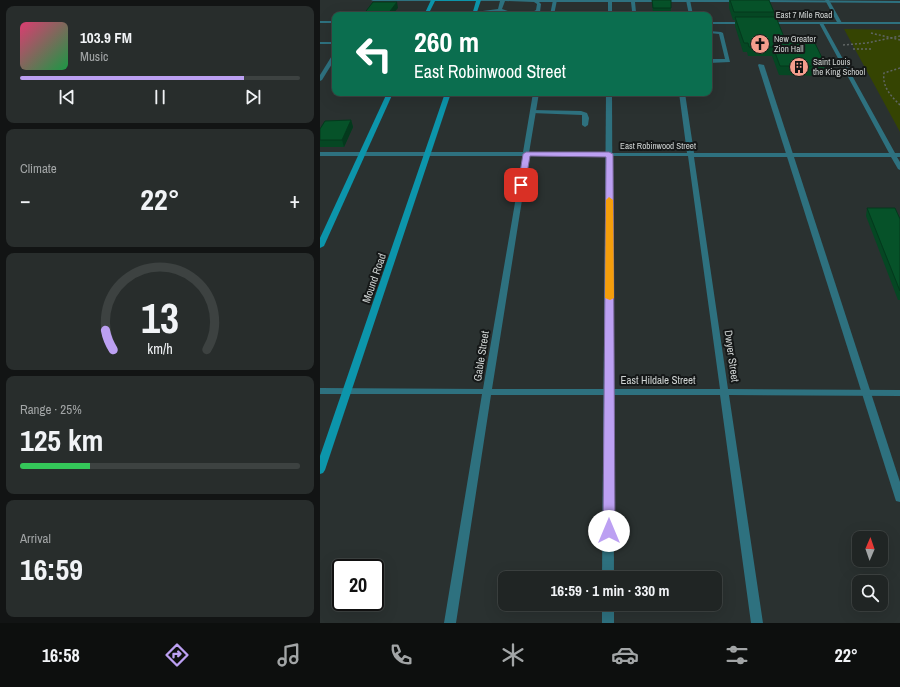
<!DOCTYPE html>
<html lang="en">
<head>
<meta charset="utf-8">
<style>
  :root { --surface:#202524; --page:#282d2c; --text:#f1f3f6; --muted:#a2a5a6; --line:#3d4241; --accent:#bca0f2 }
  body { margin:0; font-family:"Archivo Narrow",sans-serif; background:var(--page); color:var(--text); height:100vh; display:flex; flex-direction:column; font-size:15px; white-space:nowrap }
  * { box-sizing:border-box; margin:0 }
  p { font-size:13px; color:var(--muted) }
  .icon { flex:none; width:22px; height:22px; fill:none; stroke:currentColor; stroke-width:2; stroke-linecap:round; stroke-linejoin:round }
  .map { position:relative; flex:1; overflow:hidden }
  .side { display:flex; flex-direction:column; gap:6px; padding:6px; background:#121414; width:320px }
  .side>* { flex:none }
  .top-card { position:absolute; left:12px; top:12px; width:380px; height:84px; border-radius:8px; box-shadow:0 4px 16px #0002,0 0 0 1px var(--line); background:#0b6e4f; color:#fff; overflow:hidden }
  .needle { width:26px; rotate:2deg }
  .fabs { position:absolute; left:532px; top:531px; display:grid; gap:8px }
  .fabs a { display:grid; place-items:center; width:36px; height:36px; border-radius:8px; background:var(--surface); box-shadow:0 4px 16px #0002,0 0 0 1px var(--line); font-size:20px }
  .speed { position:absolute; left:12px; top:559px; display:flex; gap:8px; font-size:20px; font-weight:700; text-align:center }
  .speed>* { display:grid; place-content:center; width:52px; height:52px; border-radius:50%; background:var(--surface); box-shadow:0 4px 16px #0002,0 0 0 1px var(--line); line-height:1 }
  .speed .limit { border:2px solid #111; border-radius:6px; background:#fff; color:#111 }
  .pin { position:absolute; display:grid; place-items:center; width:34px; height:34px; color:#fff; margin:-17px; border-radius:8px; box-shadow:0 2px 6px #0006 }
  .me { position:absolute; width:44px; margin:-22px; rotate:0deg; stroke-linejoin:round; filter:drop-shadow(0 0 3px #0008) }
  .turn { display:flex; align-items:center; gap:14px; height:84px; padding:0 16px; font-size:18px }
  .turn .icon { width:52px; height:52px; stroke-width:2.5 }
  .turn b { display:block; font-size:28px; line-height:34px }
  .big { font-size:30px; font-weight:700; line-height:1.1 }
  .side .card { flex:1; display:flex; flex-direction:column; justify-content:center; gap:6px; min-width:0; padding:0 14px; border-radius:8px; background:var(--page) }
  .side .dial { align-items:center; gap:0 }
  .dial svg { height:104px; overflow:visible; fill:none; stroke:var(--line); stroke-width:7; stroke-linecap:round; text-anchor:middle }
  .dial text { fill:var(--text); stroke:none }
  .song { display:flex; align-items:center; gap:12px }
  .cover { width:48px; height:48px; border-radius:6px; background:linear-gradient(135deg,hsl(340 70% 55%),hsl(140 70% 35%)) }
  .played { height:4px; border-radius:2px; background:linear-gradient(90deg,var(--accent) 80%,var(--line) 80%) }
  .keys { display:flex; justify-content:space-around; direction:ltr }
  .heat { display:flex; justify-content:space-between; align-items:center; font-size:22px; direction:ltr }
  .charge { height:6px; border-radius:3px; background:linear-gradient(90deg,#34c759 25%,var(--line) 0) }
  .trip { position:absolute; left:178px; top:571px; width:224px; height:40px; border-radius:8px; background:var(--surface); box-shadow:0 4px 16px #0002,0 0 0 1px var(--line); font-weight:700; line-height:40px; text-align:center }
  .dock { display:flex; height:64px; justify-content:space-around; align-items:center; background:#0d0f0e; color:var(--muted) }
  .dock .icon { width:28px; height:28px }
  .dock .current { color:var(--accent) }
  .dock b { font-size:18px; color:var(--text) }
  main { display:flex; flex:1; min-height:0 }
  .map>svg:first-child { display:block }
  .green { fill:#354402 }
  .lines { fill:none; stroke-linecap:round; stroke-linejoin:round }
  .path { stroke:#606665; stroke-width:1.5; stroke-dasharray:2 2; stroke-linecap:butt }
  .service { fill:#2e717f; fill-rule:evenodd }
  .minor { fill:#2e717f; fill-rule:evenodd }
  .tertiary { fill:#2e717f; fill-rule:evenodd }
  .secondary { fill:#0c95ab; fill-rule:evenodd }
  .wall { fill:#054723 }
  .shaded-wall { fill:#04391d }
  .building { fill:#065229; stroke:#04391d }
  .route { fill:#bca0f2; stroke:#7a689d }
  .slow { fill:#f59e0b }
  .labels { text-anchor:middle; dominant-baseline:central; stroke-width:4; stroke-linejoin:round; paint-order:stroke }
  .far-street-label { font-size:9px; fill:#ced2d1; stroke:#151818 }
  .far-poi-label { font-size:9px; fill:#ced2d1; stroke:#151818; text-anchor:start }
  .street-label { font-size:11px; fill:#ced2d1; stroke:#151818 }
</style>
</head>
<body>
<main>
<section class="side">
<div class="card">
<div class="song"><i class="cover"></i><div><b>103.9 FM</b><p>Music</p></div></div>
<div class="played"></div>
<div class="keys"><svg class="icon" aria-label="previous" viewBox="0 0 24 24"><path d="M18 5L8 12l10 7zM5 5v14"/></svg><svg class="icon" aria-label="pause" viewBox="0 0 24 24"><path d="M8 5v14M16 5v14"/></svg><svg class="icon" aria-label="next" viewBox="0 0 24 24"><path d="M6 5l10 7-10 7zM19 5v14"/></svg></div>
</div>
<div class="card"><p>Climate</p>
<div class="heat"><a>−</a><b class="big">22°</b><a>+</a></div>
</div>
<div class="card dial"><svg viewBox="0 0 100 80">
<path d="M14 69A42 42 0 1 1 86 69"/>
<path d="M14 69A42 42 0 0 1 8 54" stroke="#bca0f2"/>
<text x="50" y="56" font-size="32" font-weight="700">13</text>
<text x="50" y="72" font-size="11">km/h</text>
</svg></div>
<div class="card"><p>Range · 25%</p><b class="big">125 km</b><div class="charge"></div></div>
<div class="card"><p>Arrival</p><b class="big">16:59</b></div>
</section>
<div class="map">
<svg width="580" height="623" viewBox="0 0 580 623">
  <rect width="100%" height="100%" fill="#2a3130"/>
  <path class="green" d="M 524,29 L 580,30 L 580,132 Z"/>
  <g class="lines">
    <g class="path">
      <path d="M 551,33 L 580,40"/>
      <path d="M 523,45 L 547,43 L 580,36"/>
      <path d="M 533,49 L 551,49"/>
      <path d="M 580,68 L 564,73 C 562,87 571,96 580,105"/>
    </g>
    <g class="service">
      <path d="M 51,0 L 115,0 L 113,1 L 53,1 Z"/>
      <path d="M 157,0 L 421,0 L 422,1 L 420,2 L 315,2 L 316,12 L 312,15 L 307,15 L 312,11 L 311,2 L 292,2 L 292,14 L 298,15 L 288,15 L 288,2 L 219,2 L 221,4 L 220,12 L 213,15 L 207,15 L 216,10 L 217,4 L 214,2 L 185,1 L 182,9 L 199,15 L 192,15 L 180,11 L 153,14 L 153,12 L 155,12 L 178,9 L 180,1 L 159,1 Z"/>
      <path d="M 438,0 L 580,1 L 580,3 L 439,2 L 437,1 Z"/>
      <path d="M 389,31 L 401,32 L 403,33 L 410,62 L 389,63 L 389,59 L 405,59 L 399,34 L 389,33 Z"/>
      <rect x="0" y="42" width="15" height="2"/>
      <path d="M 15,53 L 15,59 L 2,80 L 0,81 L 0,75 L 13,54 Z"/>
      <path d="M 439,64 L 444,65 L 580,482 L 580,502 L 576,501 L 575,498 L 438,65 Z"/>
      <path d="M 286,93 L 292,93 L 294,578 L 282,578 Z"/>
      <path d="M 213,110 L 261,111 L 267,113 L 269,118 L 268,125 L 265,127 L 262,125 L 262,115 L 211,113 L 211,111 Z"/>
      <rect x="282" y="604" width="12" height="19"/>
    </g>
    <g class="minor">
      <path d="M 233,0 L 237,0 L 234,15 L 230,15 Z"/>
      <path d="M 366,0 L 370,0 L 373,15 L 369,15 Z"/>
      <path d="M 505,0 L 509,0 L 522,23 L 522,24 L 518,24 Z"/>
      <path d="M 499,22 L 503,23 L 575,153 L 580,153 L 580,157 L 577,157 L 580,162 L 580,170 L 578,169 L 571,157 L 374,157 L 408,389 L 580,390 L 580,396 L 409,395 L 443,623 L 431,623 L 400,395 L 171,395 L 136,623 L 124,623 L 162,394 L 0,394 L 0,388 L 163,389 L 203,156 L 0,156 L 0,152 L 203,152 L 213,93 L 219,93 L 209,153 L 367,153 L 359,93 L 365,93 L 374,153 L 569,153 L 499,23 ZM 209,156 L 368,156 L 400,389 L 172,389 Z"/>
    </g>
    <g class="tertiary">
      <rect x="0" y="21" width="15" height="2"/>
      <path d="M 389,22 L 424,22 L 426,23 L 424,24 L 389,24 Z"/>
      <path d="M 446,22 L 580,22 L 580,24 L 448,24 L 446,23 Z"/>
    </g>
    <g class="secondary">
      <path d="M 111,0 L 161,0 L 156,15 L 152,15 L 156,1 L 115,1 L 108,15 L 104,15 Z"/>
      <path d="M 67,93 L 73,93 L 4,246 L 0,248 L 0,238 Z"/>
      <path d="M 125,93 L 131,93 L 5,470 L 3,473 L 0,474 L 0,456 Z"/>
    </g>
  </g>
  <g class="wall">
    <path d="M 332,0 L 351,0 L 351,15 L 333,15 Z"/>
    <path d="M 409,0 L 454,12 L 454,17 L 464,37 L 506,66 L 505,76 L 459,75 L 452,56 L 428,56 L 427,52 L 423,52 L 415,26 L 415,20 L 413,20 L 409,8 Z"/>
    <path d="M 31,120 L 33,127 L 24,147 L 0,147 L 0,129 Z"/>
    <path d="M 547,208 L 580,219 L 580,300 L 578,300 L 546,216 Z"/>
  </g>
  <g class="shaded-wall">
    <path d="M 77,2 L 78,8 L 72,15 L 67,15 Z"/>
    <path d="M 31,120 L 33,127 L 24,147 L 22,140 Z"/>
  </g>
  <g class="building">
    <path d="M 332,0 L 351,0 L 351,8 L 333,8 Z"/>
    <path d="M 410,0 L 449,0 L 454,12 L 414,12 Z"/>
    <path d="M 53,2 L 77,2 L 67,15 L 43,15 Z"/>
    <path d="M 415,17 L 456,17 L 464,37 L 492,37 L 506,66 L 460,66 L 453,47 L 429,47 L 428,43 L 424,43 Z"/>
    <path d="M 31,120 L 22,140 L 0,140 L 0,129 L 5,121 Z"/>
    <path d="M 547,208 L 575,208 L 580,219 L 580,291 Z"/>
  </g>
  <path class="route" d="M 206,152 L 289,152 L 293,154 L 295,531 L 293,535 L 289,536 L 284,535 L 283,531 L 286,157 L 210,156 L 205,185 L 201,187 L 198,185 L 203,154 Z"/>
  <path class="slow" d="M 289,197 L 293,200 L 294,298 L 290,300 L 285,298 L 286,200 Z"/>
  <defs>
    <symbol id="church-disc" viewBox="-11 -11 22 22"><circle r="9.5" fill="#f49d8c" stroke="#151818"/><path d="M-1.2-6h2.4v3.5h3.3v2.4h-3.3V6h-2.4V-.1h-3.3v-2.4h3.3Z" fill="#111"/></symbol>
    <symbol id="building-disc" viewBox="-11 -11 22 22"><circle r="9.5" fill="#f49d8c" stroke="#151818"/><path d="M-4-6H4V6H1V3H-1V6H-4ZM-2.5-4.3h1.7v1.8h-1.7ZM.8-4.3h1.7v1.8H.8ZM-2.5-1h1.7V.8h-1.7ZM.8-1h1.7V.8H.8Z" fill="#111"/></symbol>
  </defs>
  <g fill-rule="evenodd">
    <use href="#church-disc" x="429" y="33" width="22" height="22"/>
    <use href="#building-disc" x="468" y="56" width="22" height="22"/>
  </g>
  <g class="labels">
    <g class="far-street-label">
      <text x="484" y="15">East 7 Mile Road</text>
      <text x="338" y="146">East Robinwood Street</text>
    </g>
    <g class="far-poi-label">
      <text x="454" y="39">New Greater<tspan x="454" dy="10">Zion Hall</tspan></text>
      <text x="493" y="62">Saint Louis<tspan x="493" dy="10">the King School</tspan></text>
    </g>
    <g class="street-label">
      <text transform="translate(54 278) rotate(-71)">Mound Road</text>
      <text transform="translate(161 356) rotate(-81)">Gable Street</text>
      <text transform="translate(412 356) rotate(82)">Dwyer Street</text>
      <text x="338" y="380">East Hildale Street</text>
    </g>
  </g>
</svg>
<div class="fabs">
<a><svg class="needle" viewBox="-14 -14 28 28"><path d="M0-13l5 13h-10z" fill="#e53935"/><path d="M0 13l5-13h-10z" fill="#a2a5a6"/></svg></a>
<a><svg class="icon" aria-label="search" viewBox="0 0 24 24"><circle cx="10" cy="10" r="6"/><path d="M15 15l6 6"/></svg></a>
</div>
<div class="speed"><div class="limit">20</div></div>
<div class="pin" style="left:201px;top:185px;background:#d93025"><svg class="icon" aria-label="arrive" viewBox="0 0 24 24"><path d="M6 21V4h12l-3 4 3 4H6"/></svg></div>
<svg class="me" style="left:289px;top:531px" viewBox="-20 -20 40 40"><circle r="19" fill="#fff"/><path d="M0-13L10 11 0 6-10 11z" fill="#bca0f2"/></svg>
<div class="trip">16:59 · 1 min · 330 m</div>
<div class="top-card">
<div class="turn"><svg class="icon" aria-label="left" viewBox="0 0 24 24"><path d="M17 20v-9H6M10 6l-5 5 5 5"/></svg><div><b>260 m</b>East Robinwood Street</div></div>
</div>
</div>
</main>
<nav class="dock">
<b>16:58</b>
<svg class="icon current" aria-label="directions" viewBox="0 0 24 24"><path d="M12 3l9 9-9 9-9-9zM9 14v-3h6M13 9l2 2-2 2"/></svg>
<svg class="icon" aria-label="music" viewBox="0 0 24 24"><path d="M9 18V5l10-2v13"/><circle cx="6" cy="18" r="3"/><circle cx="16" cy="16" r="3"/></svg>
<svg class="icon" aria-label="phone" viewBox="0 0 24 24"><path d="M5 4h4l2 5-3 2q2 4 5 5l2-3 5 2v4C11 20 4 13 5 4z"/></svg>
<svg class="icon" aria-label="climate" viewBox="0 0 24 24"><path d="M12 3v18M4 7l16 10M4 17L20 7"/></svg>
<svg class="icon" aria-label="car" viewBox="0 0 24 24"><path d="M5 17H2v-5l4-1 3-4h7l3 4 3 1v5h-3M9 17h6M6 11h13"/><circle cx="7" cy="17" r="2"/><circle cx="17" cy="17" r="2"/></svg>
<svg class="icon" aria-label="filters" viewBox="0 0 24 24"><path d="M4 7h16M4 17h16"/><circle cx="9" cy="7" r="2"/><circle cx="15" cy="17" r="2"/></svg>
<b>22°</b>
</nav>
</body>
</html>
